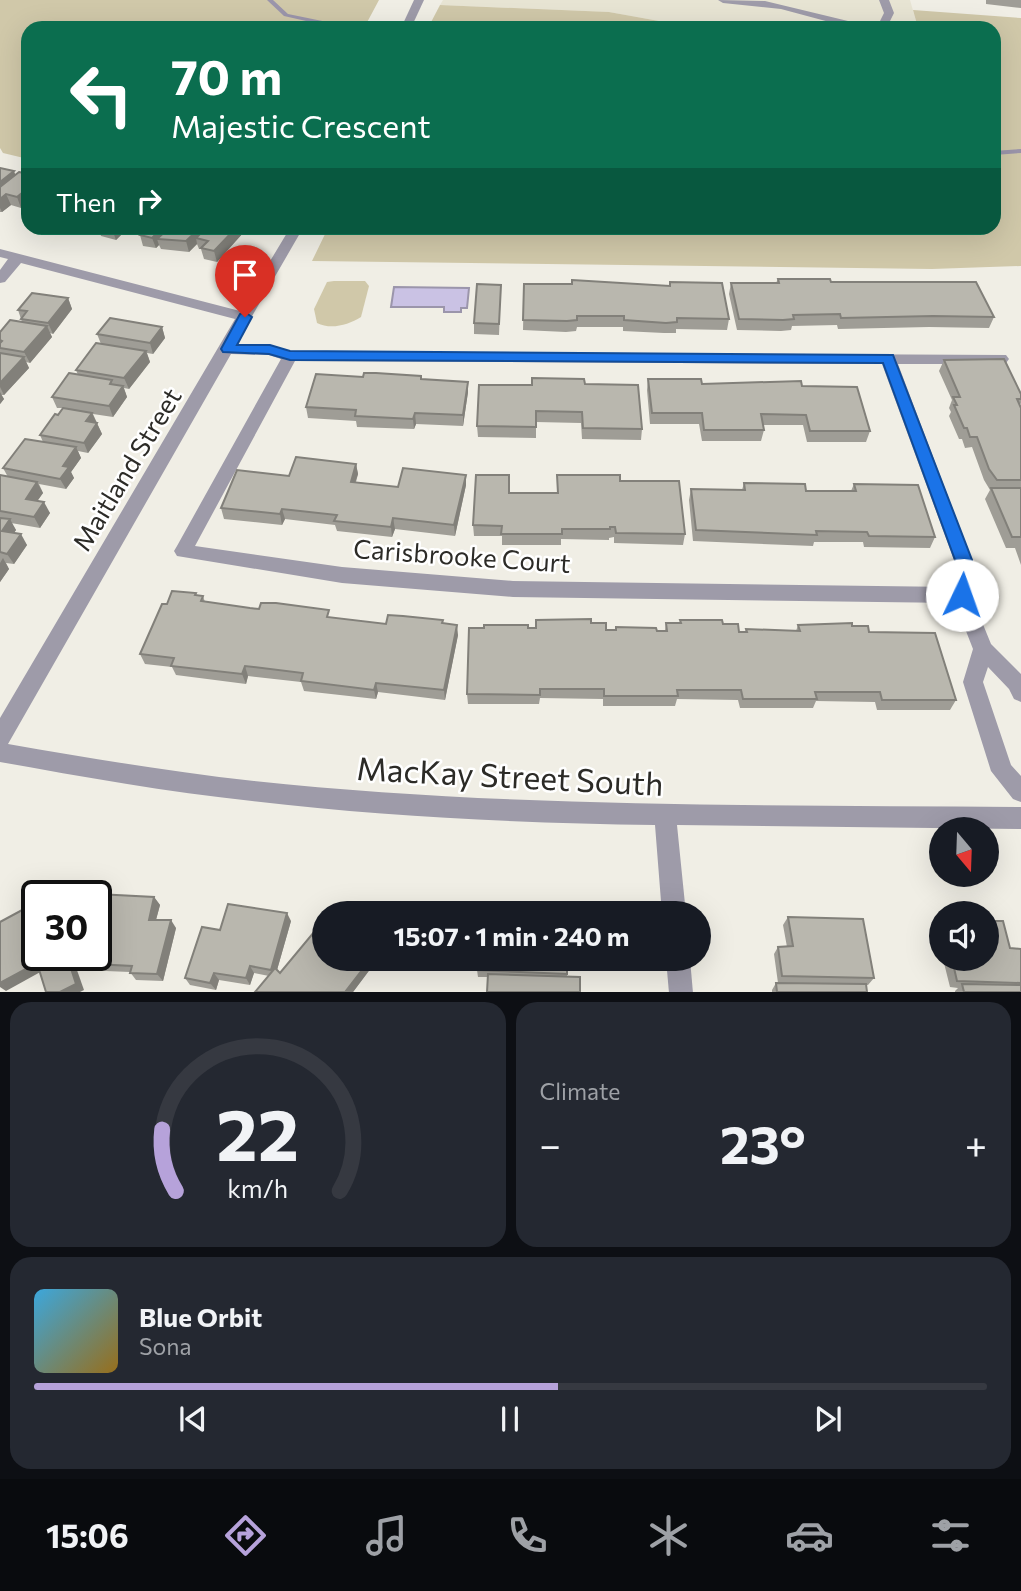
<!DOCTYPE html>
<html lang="en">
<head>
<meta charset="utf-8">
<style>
  :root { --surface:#171b24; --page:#242831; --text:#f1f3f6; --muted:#9ea1a6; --line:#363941; --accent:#b6a2da }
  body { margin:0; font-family:Commissioner,sans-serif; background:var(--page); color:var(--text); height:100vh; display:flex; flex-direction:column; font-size:26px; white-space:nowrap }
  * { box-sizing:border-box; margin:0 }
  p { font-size:23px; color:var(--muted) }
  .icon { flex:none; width:38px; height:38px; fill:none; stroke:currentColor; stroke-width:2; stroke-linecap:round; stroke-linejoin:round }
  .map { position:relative; height:992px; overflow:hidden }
  .details { display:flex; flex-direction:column; gap:10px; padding:10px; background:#0d0f14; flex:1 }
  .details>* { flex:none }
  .guide { position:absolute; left:21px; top:21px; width:980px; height:214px; border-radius:21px; box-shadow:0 7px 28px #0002; background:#0b6e4f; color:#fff; overflow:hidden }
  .needle { width:46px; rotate:161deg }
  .fabs { position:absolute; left:929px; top:817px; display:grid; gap:14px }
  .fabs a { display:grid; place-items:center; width:70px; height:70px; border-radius:50%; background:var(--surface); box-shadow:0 7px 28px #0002; font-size:35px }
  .speed { position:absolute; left:21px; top:880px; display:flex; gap:14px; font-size:35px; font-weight:700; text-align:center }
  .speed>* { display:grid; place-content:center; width:91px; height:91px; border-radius:50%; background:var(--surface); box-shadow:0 7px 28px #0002; line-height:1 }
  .speed .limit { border:4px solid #111; border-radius:10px; background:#fff; color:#111 }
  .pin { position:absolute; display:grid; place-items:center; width:60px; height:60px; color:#fff; margin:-72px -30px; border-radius:50% 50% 50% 0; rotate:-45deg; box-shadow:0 0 7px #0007 }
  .pin .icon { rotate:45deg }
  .me { position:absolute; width:77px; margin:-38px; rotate:3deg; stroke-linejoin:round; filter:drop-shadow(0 0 5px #0008) }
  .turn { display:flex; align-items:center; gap:24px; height:147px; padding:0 35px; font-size:32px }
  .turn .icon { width:91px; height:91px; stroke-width:2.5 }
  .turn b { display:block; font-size:49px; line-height:60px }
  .then { display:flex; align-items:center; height:66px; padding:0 35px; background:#0003; gap:14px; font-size:26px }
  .big { font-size:52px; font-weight:700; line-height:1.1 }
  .details .tile { flex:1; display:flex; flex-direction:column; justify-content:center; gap:10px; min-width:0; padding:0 24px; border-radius:21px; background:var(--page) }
  .details .dial { align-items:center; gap:0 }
  .dial svg { height:182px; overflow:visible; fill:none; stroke:var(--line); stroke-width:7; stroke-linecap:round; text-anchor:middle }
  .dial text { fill:var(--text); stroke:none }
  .song { display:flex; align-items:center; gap:21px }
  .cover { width:84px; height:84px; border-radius:10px; background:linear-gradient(135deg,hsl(200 70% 55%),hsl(40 70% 35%)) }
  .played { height:7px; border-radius:4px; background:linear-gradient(90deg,var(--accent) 55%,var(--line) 55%) }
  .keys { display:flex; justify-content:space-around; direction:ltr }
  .heat { display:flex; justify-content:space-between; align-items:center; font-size:38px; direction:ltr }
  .details .tiles { flex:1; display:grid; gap:10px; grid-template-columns:1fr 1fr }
  .tile:last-child { grid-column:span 2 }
  .trip { position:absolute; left:312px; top:901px; width:399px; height:70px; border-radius:35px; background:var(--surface); box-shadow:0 7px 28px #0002; font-weight:700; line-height:70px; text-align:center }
  .tabs { display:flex; height:112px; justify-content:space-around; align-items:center; background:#090b0e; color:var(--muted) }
  .tabs .icon { width:49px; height:49px }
  .tabs .current { color:var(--accent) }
  .tabs b { font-size:32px; color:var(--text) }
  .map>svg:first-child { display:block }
  .built { fill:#e7e4d3 }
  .green { fill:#d0c8a9 }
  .water { fill:#cac2e4; stroke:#9b95ab; stroke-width:2 }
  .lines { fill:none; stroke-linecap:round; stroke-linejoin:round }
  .stream { fill:#9b95ab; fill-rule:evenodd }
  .minor { fill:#9e9ba9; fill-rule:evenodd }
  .wall { fill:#9f9d96 }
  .shaded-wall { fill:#82807a }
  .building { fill:#b9b7ae; stroke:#82807a; stroke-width:2 }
  .route { fill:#1a73e8; stroke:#114b97; stroke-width:2 }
  .labels { text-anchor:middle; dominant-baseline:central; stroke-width:5; stroke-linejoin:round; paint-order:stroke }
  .street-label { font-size:26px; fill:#2c2b27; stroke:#fff }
  .near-street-label { font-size:32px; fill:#2c2b27; stroke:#fff }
</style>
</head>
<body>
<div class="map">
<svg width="1021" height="993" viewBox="0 0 1021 993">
  <rect width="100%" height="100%" fill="#f0eee5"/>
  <path class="built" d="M 443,0 L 910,0 L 918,28 L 698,28 L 609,12 L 440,5 Z"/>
  <g class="green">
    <path d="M 0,0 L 379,0 L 364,28 L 28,28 L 28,159 L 3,153 L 0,148 Z"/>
    <path d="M 440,5 L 609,12 L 698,28 L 428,28 Z"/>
    <path d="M 913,10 L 1021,18 L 1021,266 L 932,269 L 312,261 L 328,228 L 994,228 L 994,28 L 918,28 Z"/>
    <path d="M 334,281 L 365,281 L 369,286 L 361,317 C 348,325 331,330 317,323 L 314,309 L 327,282 Z"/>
  </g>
  <path class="water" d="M 394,287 L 469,288 L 467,308 L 461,308 L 461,312 L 444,312 L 444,307 L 391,307 Z"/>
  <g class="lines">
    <g class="stream">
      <path d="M 267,0 L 273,0 L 288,14 L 337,24 L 369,26 L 372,28 L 337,28 L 284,16 Z"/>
      <path d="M 1021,149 L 1021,153 L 994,155 L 994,151 Z"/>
    </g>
    <g class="minor">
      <path d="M 414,0 L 424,0 L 411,28 L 401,28 Z"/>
      <path d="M 718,0 L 765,1 L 848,21 L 880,21 L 884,13 L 879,0 L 889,0 L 894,13 L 888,25 L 848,27 L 781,9 L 723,3 Z"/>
      <path d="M 290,228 L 303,228 L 236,344 L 270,345 L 290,351 L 1006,355 L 1009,359 L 1006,363 L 1001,364 L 898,364 L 972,560 L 971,595 L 991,644 L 1021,674 L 1021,702 L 1014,699 L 1009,689 L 988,667 L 983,682 L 1011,765 L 1021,776 L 1021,802 L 1013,799 L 991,771 L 963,682 L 973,649 L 955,603 L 513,597 L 342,583 L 177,556 L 174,551 L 177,546 L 281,359 L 269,355 L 231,354 L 8,744 C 89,758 171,772 254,781 C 508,808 765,805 1021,807 L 1021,829 L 677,825 L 686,914 L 662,914 L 655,825 C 521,823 385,817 252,801 C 167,792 84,777 0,762 L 0,718 L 235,319 L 21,263 L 5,282 L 0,283 L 0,270 L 8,259 L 0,257 L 0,249 L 240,311 ZM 295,361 L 882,364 L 954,560 L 953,587 L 513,581 L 342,567 L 195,546 Z"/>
      <path d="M 666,959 L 690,959 L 693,993 L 669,993 Z"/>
    </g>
  </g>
  <g class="wall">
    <path d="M 986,0 L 1021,0 L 1021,8 L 986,4 Z"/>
    <path d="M 0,168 L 15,175 L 28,174 L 28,218 L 23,207 L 27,204 L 27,203 L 21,208 L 11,205 L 2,212 L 0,212 Z"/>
    <path d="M 83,228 L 242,228 L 243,233 L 217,262 L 204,259 L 201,249 L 199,249 L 197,244 L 189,252 L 161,249 L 159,245 L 156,248 L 143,246 L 140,235 L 141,233 L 140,228 L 133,235 L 124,232 L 116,240 L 101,236 L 100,233 L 99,235 L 85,231 Z"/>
    <path d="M 778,279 L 831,282 L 994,317 L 989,328 L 929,327 L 838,329 L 837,325 L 792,326 L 791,330 L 781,331 L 737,330 L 729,294 L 731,283 L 776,283 Z"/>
    <path d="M 670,282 L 729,319 L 727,330 L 676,329 L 676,333 L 664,333 L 623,331 L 623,327 L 577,327 L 576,331 L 566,332 L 523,330 L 524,284 L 669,286 Z"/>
    <path d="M 501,285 L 499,335 L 474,334 L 474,323 Z"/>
    <path d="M 68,298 L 72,309 L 53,334 L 50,333 L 52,337 L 30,363 L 26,362 L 29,368 L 4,395 L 1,395 L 4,399 L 0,404 L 0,332 L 22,322 L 18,310 Z"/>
    <path d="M 162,327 L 165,338 L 153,354 L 147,353 L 150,362 L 129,389 L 124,388 L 127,397 L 113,417 L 93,414 L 102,434 L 88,453 L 78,451 L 81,458 L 71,472 L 74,478 L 66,489 L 39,484 L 43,493 L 37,501 L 50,513 L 40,528 L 11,523 L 16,530 L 14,533 L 27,545 L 14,564 L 6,563 L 9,569 L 0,582 L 0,475 L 8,477 L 3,468 L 43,442 L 40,435 L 63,408 L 57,408 L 52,397 L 78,375 L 76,370 L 101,344 L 97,334 Z"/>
    <path d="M 944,360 L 1021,394 L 1021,403 L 1020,405 L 1021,408 L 1021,565 L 1015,548 L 1006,548 L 985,499 L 990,490 L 984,480 L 972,447 L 965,448 L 962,439 L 959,439 L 949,416 L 951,412 L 949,408 L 952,400 L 939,371 Z"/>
    <path d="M 422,379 L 468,392 L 463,426 L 416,424 L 414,429 L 357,427 L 356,421 L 308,418 L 306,407 Z"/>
    <path d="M 648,379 L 702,384 L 802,386 L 870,431 L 866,442 L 807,442 L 803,425 L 763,425 L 764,430 L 761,441 L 702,441 L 699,424 L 650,424 L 647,390 Z"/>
    <path d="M 585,384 L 642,429 L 641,440 L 582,439 L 581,423 L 536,422 L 536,438 L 478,437 L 477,426 Z"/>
    <path d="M 356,464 L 358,474 L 356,482 L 398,487 L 466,485 L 455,536 L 395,529 L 392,537 L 337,531 L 335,525 L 285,519 L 282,525 L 224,519 L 221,508 L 289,476 Z"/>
    <path d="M 557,475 L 620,481 L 685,534 L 683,545 L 614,543 L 614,537 L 609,538 L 609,540 L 561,539 L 561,545 L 502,545 L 502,536 L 474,536 L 473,525 L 509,493 L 557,493 Z"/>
    <path d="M 744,483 L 806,491 L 851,491 L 854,484 L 935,537 L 930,548 L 864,547 L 863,542 L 814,542 L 813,546 L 693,541 L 689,500 L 691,489 L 742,490 Z"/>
    <path d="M 197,595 L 203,596 L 205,602 L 250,608 L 386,624 L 443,620 L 443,623 L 458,635 L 445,700 L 378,692 L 376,699 L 304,691 L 301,682 L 248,676 L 246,684 L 176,675 L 172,667 L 145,664 L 140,654 L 167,604 Z"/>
    <path d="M 680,620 L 723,624 L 739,632 L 745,632 L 746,629 L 796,631 L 798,625 L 852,626 L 869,632 L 956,700 L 950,710 L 877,710 L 875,702 L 816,701 L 813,708 L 740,708 L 738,700 L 677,699 L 675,706 L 603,706 L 603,699 L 540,698 L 539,704 L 468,704 L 467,694 L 528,628 L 591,623 L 606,630 L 665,631 L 666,623 L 680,623 Z"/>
    <path d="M 154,897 L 160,905 L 156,920 L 176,928 L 163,981 L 136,980 L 130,972 L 82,970 L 75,963 Z"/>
    <path d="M 788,917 L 874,978 L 868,985 L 866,985 L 867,992 L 772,992 L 772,990 L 776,983 L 778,983 L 774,954 L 778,947 L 787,947 L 783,925 Z"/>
    <path d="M 291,921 L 277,970 L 280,973 L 324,959 L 369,961 L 371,968 L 353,992 L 255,992 L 269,976 L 254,973 L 250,985 L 219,980 L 216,990 L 190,985 L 185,978 L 220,930 Z"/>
    <path d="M 942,921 L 942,951 L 936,927 Z"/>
    <path d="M 1010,948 L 1021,949 L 1021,992 L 955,992 L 955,991 L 958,988 L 950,987 L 943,959 L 987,959 Z"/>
    <path d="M 567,959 L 567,977 L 478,977 L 477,970 Z"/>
  </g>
  <g class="shaded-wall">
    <path d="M 14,171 L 18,182 L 0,196 L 0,182 Z"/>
    <path d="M 28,188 L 28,198 L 24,197 L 27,203 L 21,208 L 17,197 Z"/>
    <path d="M 6,194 L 11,205 L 2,212 L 0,208 L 0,199 Z"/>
    <path d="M 114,228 L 122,228 L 124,232 L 116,240 L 112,229 Z"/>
    <path d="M 131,228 L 140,228 L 133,235 Z"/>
    <path d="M 162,228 L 176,228 L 157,239 L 159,245 L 156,248 L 152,238 Z"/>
    <path d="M 200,228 L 213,228 L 196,238 L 197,244 L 189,252 L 186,241 Z"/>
    <path d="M 236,228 L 242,228 L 243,233 L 217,262 L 214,251 Z"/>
    <path d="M 68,298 L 72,309 L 53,334 L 48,323 Z"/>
    <path d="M 47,326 L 52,337 L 30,363 L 24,352 Z"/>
    <path d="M 162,327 L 165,338 L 153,354 L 150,343 Z"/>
    <path d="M 146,351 L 150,362 L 129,389 L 124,378 Z"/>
    <path d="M 24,357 L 29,368 L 4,395 L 0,387 L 0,383 Z"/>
    <path d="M 468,382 L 468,392 L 463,426 L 463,415 Z"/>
    <path d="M 123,386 L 127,397 L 113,417 L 109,406 Z"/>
    <path d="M 0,392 L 4,399 L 0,404 Z"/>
    <path d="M 92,413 L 102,434 L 88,453 L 84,443 L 86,421 Z"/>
    <path d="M 415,413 L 416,424 L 414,429 L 413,419 Z"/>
    <path d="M 76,447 L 81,458 L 71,472 L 74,478 L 66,489 L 60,479 L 63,466 Z"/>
    <path d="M 356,464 L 358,474 L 352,492 L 351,482 Z"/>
    <path d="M 466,475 L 466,485 L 455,536 L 454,525 Z"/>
    <path d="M 37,482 L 43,493 L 31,510 L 26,499 Z"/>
    <path d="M 44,502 L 50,513 L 40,528 L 34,517 Z"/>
    <path d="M 282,509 L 285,519 L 282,525 L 280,514 Z"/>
    <path d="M 393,518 L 395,529 L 392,537 L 391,527 Z"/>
    <path d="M 10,519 L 16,530 L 8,541 L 2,531 Z"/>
    <path d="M 21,534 L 27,545 L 14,564 L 7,554 Z"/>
    <path d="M 3,558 L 9,569 L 0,582 L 0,563 Z"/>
    <path d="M 457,625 L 458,635 L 445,700 L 444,690 Z"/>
    <path d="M 245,666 L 248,676 L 246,684 L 242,674 Z"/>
    <path d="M 376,683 L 378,692 L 376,699 L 374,690 Z"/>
    <path d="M 154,897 L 160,905 L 154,927 L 149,920 Z"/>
    <path d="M 287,913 L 291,921 L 275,977 L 271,970 Z"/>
    <path d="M 171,920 L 176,928 L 163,981 L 157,974 Z"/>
    <path d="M 67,956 L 72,956 L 84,990 L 80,992 L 60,992 Z"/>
    <path d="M 369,961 L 371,968 L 353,992 L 345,992 Z"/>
    <path d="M 37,963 L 44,970 L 6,991 L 0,987 L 0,983 Z"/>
    <path d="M 250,966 L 254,973 L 250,985 L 246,978 Z"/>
    <path d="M 214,973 L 219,980 L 216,990 L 210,983 Z"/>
  </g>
  <g class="building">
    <path d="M 0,168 L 14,171 L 0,182 Z"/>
    <path d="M 19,172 L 28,174 L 28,188 L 17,197 L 6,194 L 0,199 L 0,187 Z"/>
    <path d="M 147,228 L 162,228 L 152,238 L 140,235 Z"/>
    <path d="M 169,228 L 200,228 L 186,241 L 157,239 Z"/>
    <path d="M 206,228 L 236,228 L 214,251 L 201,248 L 208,241 L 196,238 Z"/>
    <path d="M 778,279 L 830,279 L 831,282 L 976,282 L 994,317 L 933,316 L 841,318 L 840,314 L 793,315 L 794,319 L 783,320 L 739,319 L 731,283 L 779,283 Z"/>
    <path d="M 572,280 L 670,286 L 670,282 L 722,283 L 729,319 L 677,318 L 677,322 L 666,323 L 624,320 L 624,316 L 577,316 L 577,320 L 567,321 L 523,320 L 524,284 L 572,284 Z"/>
    <path d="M 477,284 L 501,285 L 499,324 L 474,323 Z"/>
    <path d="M 32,293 L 68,298 L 48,323 L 21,319 L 27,311 L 18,310 Z"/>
    <path d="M 110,318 L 162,327 L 150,343 L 97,334 Z"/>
    <path d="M 10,320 L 47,326 L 24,352 L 0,348 L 0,343 L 2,341 L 0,340 L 0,332 Z"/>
    <path d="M 96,343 L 146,351 L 124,378 L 76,370 Z"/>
    <path d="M 0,353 L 24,357 L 0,383 Z"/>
    <path d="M 1004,359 L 1021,394 L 1021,399 L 1017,399 L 1021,408 L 1021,480 L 997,480 L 989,469 L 977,437 L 970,437 L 967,428 L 964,428 L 954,405 L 957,405 L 953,397 L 960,397 L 944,360 Z"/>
    <path d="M 69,373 L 112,380 L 110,384 L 123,386 L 109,406 L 52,397 Z"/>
    <path d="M 364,373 L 376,373 L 421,376 L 421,379 L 468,382 L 463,415 L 415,413 L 413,419 L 355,416 L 356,410 L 306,407 L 316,374 L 363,377 Z"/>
    <path d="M 532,378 L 584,379 L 585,384 L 638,385 L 642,429 L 583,428 L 582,412 L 536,411 L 536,427 L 477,426 L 479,385 L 532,385 Z"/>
    <path d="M 648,379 L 701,379 L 702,384 L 801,381 L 802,386 L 857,387 L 870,431 L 810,431 L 806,415 L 761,414 L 764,430 L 704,430 L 702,413 L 652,413 Z"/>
    <path d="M 63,408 L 92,413 L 86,421 L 97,423 L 84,443 L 40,435 L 55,414 L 58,415 Z"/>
    <path d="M 25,439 L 76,447 L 63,466 L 69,467 L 60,479 L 3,468 Z"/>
    <path d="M 296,457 L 356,464 L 351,482 L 398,487 L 403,468 L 466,475 L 454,525 L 393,518 L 391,527 L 334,521 L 337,515 L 282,509 L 280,514 L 221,508 L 237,470 L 289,476 Z"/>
    <path d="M 0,475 L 37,482 L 26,499 L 44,502 L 34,517 L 0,511 Z"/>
    <path d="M 476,475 L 509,475 L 509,493 L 558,493 L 557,475 L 620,475 L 620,481 L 679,481 L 685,534 L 616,533 L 615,527 L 610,527 L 610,529 L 562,529 L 562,534 L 501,534 L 502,526 L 473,525 Z"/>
    <path d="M 744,483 L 805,484 L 806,491 L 856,491 L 854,484 L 918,485 L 935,537 L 869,536 L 867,532 L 816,531 L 817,535 L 696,530 L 691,489 L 745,490 Z"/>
    <path d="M 991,488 L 1021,488 L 1021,537 L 1012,537 Z"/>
    <path d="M 0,518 L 10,519 L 2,531 L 21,534 L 7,554 L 0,552 Z"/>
    <path d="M 172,591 L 196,593 L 195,595 L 203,596 L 201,601 L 250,608 L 259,609 L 261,603 L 276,603 L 329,610 L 327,617 L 386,624 L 388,615 L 403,616 L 443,620 L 442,623 L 457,625 L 444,690 L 376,683 L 374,690 L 301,681 L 303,673 L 245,666 L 242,674 L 171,666 L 174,658 L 140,654 L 162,604 L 167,604 Z"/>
    <path d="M 591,619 L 591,623 L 606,623 L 606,630 L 616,630 L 616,627 L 656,628 L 657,631 L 667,631 L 666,623 L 681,623 L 680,620 L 722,620 L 723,624 L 738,624 L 739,632 L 747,632 L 746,629 L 800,631 L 798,625 L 852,623 L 852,626 L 868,626 L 869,632 L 935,633 L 956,700 L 882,700 L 880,692 L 815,692 L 817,699 L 743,699 L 741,690 L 677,690 L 678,696 L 604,696 L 604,689 L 540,689 L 540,695 L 467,694 L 469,628 L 484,628 L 484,625 L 528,625 L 528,628 L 536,628 L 536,620 Z"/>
    <path d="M 97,894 L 154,897 L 149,920 L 171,920 L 157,974 L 130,973 L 132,966 L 75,963 L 77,956 L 96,956 Z"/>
    <path d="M 37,902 L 37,956 L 67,956 L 76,984 L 60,992 L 46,992 L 37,963 L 0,983 L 0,922 Z"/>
    <path d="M 228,904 L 287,913 L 271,970 L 250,966 L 246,978 L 214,973 L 210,983 L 185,978 L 202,927 L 220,930 Z"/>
    <path d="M 336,905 L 347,914 L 329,914 Z"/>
    <path d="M 481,911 L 538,914 L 481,914 Z"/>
    <path d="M 788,917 L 863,919 L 874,978 L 782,976 L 778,947 L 793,946 Z"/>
    <path d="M 324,920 L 324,959 L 366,959 L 369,961 L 345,992 L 255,992 L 275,968 L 280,973 Z"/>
    <path d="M 987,921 L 1003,921 L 1010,948 L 1021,949 L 1021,983 L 957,981 L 952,959 L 987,959 Z"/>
    <path d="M 478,959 L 567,959 L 567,974 L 477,970 Z"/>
    <path d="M 488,974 L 580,977 L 580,992 L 487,992 Z"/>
    <path d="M 776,983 L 866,984 L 867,992 L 777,992 Z"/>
    <path d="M 962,984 L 1021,985 L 1021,992 L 964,992 Z"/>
  </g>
  <path class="route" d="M 245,312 L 252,317 L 237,345 L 270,345 L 290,351 L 893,355 L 972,560 L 970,595 L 968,600 L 956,600 L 953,595 L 955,560 L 883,363 L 290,360 L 269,354 L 223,352 L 221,349 L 240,314 Z"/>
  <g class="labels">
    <g class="street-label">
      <text transform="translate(126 469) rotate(-59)">Maitland Street</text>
      <text transform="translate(462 555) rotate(4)">Carisbrooke Court</text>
    </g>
    <g class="near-street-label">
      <text transform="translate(510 775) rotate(3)">MacKay Street South</text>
    </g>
  </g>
</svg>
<div class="fabs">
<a><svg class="needle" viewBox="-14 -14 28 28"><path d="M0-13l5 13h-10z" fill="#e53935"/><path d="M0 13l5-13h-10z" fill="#9ea1a6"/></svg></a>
<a><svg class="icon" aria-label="sound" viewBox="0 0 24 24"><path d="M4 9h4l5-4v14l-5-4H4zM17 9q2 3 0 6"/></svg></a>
</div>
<div class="speed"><div class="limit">30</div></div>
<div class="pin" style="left:245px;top:317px;background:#d93025"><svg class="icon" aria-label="arrive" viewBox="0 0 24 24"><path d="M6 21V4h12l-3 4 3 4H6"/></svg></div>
<svg class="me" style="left:962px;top:595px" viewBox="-20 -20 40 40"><circle r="19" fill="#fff"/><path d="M0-13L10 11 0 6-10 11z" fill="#1a73e8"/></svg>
<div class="trip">15:07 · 1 min · 240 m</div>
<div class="guide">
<div class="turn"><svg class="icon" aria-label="left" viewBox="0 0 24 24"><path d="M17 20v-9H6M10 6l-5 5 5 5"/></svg><div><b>70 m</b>Majestic Crescent</div></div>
<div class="then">Then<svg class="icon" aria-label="right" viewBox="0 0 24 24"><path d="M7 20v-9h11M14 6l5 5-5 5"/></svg></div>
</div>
</div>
<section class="details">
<div class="tiles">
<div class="tile dial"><svg viewBox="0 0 100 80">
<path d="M14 69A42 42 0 1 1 86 69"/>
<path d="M14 69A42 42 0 0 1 8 42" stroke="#b6a2da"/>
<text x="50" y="56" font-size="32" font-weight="700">22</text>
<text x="50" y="72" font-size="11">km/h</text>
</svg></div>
<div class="tile"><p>Climate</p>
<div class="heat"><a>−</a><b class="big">23°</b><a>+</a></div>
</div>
<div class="tile">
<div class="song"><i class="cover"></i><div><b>Blue Orbit</b><p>Sona</p></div></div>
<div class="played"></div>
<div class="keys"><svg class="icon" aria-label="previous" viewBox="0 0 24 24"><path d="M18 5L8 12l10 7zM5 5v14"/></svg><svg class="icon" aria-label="pause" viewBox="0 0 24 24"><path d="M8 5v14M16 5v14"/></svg><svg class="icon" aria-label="next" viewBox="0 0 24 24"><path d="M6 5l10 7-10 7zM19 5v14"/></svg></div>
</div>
</div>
</section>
<nav class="tabs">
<b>15:06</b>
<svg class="icon current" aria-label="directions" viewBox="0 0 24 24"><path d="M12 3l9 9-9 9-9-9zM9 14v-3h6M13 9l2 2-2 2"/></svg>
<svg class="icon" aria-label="music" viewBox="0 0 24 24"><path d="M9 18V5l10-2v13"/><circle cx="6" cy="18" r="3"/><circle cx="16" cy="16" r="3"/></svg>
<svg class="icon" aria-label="phone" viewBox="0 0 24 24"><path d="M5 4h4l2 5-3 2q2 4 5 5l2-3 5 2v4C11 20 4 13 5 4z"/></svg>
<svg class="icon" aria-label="climate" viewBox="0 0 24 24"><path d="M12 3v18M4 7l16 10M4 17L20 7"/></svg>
<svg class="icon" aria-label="car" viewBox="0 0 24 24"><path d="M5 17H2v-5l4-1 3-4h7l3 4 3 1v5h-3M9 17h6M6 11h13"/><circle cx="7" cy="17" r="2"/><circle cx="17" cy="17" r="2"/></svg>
<svg class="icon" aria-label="filters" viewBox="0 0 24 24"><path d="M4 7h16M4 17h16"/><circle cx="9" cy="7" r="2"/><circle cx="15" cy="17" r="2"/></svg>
</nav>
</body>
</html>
